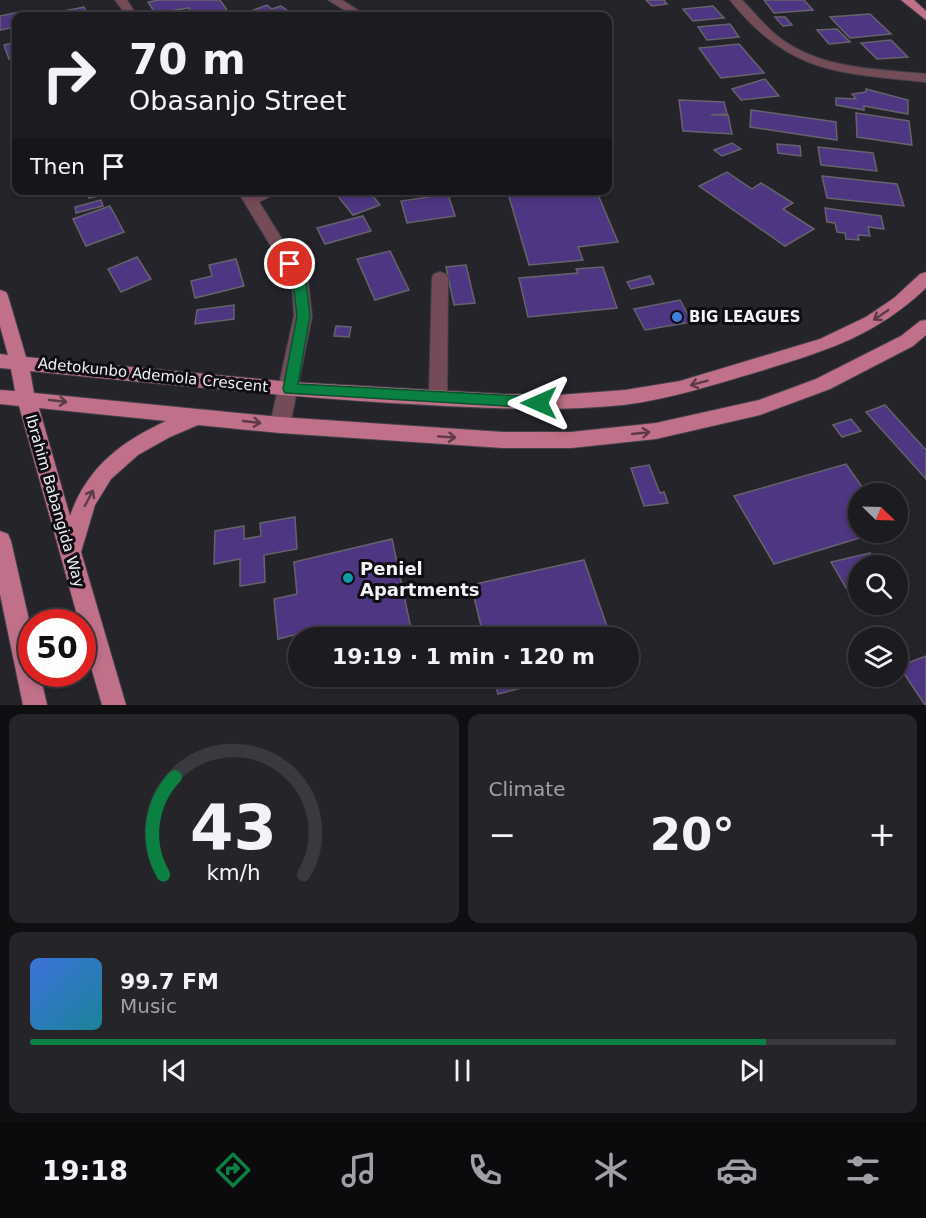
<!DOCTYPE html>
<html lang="en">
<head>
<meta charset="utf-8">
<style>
  :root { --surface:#1c1b20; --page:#252429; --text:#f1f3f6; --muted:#a0a1a5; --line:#3a393e; --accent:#0b8043 }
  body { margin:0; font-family:"DejaVu Sans",sans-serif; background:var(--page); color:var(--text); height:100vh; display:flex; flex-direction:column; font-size:22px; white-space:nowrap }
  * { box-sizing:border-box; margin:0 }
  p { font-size:20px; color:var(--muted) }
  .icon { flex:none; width:33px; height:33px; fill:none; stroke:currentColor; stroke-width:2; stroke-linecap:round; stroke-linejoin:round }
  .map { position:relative; height:705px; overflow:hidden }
  .panel { display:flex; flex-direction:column; gap:9px; padding:9px; background:#0f0f12; flex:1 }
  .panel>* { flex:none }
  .banner { position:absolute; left:12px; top:12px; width:600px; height:183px; border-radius:12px; box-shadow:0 3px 9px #0003,0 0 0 2px var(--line); background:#1c1b20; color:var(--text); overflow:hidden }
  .needle { width:39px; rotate:113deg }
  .fabs { position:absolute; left:848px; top:483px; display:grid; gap:12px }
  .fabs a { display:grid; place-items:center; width:60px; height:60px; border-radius:50%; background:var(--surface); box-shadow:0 3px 9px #0003,0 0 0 2px var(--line); font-size:30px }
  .speed { position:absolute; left:18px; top:609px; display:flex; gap:12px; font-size:30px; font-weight:700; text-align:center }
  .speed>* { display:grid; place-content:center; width:78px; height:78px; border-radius:50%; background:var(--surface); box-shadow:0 3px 9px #0003,0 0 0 2px var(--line); line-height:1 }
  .speed .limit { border:9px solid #d22; background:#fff; color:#111 }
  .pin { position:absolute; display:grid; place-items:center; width:51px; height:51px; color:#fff; margin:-26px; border:3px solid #fff; border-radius:50%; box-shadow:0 2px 6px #0007 }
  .me { position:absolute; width:66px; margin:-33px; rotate:270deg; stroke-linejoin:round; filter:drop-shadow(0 0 4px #0008) }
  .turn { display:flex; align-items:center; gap:21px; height:126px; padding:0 18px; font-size:27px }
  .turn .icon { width:78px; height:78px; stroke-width:2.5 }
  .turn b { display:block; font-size:42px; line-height:51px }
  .then { display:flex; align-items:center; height:57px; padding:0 18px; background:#0003; gap:12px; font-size:22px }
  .big { font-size:45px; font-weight:800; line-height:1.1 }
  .panel .card { flex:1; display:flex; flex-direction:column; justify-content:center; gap:9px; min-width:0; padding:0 21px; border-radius:12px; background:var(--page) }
  .panel .dial { align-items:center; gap:0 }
  .dial svg { height:156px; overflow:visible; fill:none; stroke:var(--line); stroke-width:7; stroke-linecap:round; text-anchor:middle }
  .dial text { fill:var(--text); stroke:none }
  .song { display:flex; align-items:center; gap:18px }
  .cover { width:72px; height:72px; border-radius:9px; background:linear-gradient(135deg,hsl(220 70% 55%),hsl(190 70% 35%)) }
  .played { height:6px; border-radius:3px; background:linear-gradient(90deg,var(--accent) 85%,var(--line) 85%) }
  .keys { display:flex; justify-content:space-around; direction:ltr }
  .heat { display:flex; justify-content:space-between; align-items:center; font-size:33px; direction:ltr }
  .panel .tiles { flex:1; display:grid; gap:9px; grid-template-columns:1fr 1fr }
  .card:last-child { grid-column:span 2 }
  .trip { position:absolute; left:288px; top:627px; width:351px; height:60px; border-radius:30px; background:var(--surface); box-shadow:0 3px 9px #0003,0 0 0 2px var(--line); font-weight:800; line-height:60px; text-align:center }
  .tab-bar { display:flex; height:96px; justify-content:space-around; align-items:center; background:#0b0b0d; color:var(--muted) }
  .tab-bar .icon { width:42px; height:42px }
  .tab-bar .selected { color:var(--accent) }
  .tab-bar b { font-size:27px; color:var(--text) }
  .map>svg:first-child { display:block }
  .building { fill:#4f3682; stroke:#65636b; stroke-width:1.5 }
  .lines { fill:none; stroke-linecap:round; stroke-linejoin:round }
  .minor-casing { stroke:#424148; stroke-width:2 }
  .major-casing { stroke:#424148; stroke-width:2 }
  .minor { fill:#734c57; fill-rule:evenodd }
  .major { fill:#c07088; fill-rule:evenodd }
  .oneway { stroke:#5e3a47 }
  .route { fill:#0b8043; stroke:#07532c; stroke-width:1.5 }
  .shop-dot { fill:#3f7fe0; stroke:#0e0d11; stroke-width:2 }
  .culture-dot { fill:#0f9aa8; stroke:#0e0d11; stroke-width:2 }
  .labels { text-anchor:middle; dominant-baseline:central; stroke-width:6; stroke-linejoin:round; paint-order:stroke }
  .poi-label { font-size:15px; font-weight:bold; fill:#f3f2f7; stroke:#0e0d11; text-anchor:start }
  .street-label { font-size:15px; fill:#f3f2f7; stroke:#0e0d11 }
  .near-poi-label { font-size:18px; font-weight:bold; fill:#f3f2f7; stroke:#0e0d11; text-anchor:start }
</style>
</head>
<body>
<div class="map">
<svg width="926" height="705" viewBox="0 0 926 705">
  <rect width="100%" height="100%" fill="#25242b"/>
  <g class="building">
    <path d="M 159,0 L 220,0 L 229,13 L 200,16 L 198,13 L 193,14 L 189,8 L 155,13 L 148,2 Z"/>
    <path d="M 646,0 L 664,0 L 667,4 L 652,6 Z"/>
    <path d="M 764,0 L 804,0 L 813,10 L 774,13 Z"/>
    <path d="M 267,5 L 272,9 L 281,6 L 291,13 L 282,16 L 248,16 L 255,14 L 251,11 Z"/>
    <path d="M 713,6 L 724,18 L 693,21 L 683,9 Z"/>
    <path d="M 84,7 L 87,14 L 59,16 L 58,12 Z"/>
    <path d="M 24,11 L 26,16 L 16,16 L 16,27 L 0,30 L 0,16 Z"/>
    <path d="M 108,11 L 110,15 L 90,16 L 89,15 Z"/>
    <path d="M 870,14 L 891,34 L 850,38 L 830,17 Z"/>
    <path d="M 775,17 L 785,17 L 792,25 L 783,26 Z"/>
    <path d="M 730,24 L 739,37 L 707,40 L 698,27 Z"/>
    <path d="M 837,29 L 850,42 L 829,44 L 817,30 Z"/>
    <path d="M 891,40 L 908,57 L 877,59 L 861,43 Z"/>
    <path d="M 16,42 L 16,57 L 9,59 L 4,45 Z"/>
    <path d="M 739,44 L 764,73 L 721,78 L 699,48 Z"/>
    <path d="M 765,79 L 779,96 L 741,100 L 732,89 Z"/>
    <path d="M 866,89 L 908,100 L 908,114 L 864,106 L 864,110 L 836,105 L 836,98 L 856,99 L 852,94 L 866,92 Z"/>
    <path d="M 679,100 L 724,102 L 727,114 L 711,115 L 728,115 L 732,134 L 683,131 Z"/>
    <path d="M 751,110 L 836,122 L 837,140 L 750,127 Z"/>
    <path d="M 856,113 L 909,121 L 912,145 L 857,137 Z"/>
    <path d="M 732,143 L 741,149 L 722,156 L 714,150 Z"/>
    <path d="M 777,144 L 800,146 L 801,156 L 778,153 Z"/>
    <path d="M 818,147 L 873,153 L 877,171 L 821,165 Z"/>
    <path d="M 727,172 L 752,189 L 761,183 L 793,203 L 783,209 L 814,229 L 785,246 L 699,186 Z"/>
    <path d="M 822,176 L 897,184 L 904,206 L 827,198 Z"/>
    <path d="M 100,190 L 107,190 L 108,194 L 89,198 L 88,193 Z"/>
    <path d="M 333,190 L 368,190 L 380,205 L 353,215 Z"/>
    <path d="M 507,190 L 596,190 L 618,242 L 578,247 L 583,260 L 529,265 Z"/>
    <path d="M 448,194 L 455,216 L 407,223 L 401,201 Z"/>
    <path d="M 101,200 L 103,206 L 76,213 L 75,207 Z"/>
    <path d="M 110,206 L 124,232 L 86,246 L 73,219 Z"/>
    <path d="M 825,208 L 881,216 L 884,229 L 868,227 L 870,236 L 858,235 L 859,240 L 846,239 L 845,233 L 837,232 L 835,223 L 827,222 Z"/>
    <path d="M 363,216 L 371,231 L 325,244 L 317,228 Z"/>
    <path d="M 390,251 L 409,290 L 375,300 L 357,259 Z"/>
    <path d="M 137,257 L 151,279 L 121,292 L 108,269 Z"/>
    <path d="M 236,259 L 244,286 L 195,298 L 191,281 L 212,276 L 209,265 Z"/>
    <path d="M 466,265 L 475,303 L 454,305 L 446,267 Z"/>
    <path d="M 603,267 L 617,308 L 528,317 L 519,278 L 578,273 L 576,269 Z"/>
    <path d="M 650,276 L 654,284 L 631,289 L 627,282 Z"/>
    <path d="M 680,300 L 692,322 L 645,330 L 634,309 Z"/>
    <path d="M 234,305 L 234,319 L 195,324 L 197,310 Z"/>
    <path d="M 336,326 L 351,327 L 349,337 L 334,336 Z"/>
    <path d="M 885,405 L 926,450 L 926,479 L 866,412 Z"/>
    <path d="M 851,419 L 861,431 L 842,437 L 833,425 Z"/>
    <path d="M 846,464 L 867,494 L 858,494 L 858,532 L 879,532 L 774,564 L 734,496 Z"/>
    <path d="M 649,465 L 660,493 L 664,492 L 668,503 L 644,506 L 631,468 Z"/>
    <path d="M 295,517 L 297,549 L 264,555 L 265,582 L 240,586 L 240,559 L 214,564 L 215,531 L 244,526 L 244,539 L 261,536 L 260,523 Z"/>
    <path d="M 392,539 L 413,638 L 302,638 L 302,633 L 278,639 L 274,599 L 297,594 L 294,562 Z"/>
    <path d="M 870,553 L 878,566 L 858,566 L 858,586 L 846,588 L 831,562 Z"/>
    <path d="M 584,560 L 611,638 L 484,638 L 471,585 Z"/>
    <path d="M 926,656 L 926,705 L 925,705 L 899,666 Z"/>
    <path d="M 307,676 L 337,676 L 308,684 Z"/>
    <path d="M 493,676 L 568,676 L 498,694 Z"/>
  </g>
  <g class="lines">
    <defs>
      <g id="minor">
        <path d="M 115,0 L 127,0 L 137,16 L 127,16 Z"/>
        <path d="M 328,0 L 342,0 L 367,16 L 354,16 Z"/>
        <path d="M 730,0 L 742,0 C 753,11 763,24 775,34 C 816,69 874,69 926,74 L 926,82 C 839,73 789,74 730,0 Z"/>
        <path d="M 237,190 L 252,190 L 253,193 L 260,190 L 282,190 L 259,202 L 308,281 L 312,316 L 290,425 L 287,431 L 280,433 L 273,431 L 270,425 L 294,316 L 292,281 Z"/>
        <path d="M 440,272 L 446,274 L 448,278 L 447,398 L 445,403 L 438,405 L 431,403 L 429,398 L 432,278 L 434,274 Z"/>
      </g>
      <g id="major">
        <path d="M 901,0 L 914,0 L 926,11 L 926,20 Z"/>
        <path d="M 926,272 L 926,288 C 876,335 831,349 767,369 C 719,383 672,399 623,405 C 545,413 469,407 391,403 C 270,395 150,383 30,371 L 34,393 L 280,417 L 503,432 L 571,432 L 656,423 L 759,400 L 816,379 L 901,336 L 920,321 L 926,320 L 926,335 L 913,346 L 830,389 L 760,415 L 656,439 L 571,448 L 503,448 L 280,433 L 198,425 L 170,437 L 138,455 L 111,479 L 95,505 L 81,552 L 126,705 L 102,705 L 82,636 L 82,622 L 79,622 L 19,406 L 0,404 L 0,390 L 15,391 L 11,369 L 0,368 L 0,354 L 8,355 L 0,326 L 0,290 L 6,292 L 8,296 L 26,357 L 290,382 L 502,394 L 558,395 L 625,390 L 680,381 L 820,339 L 866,317 L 894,298 L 920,274 ZM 39,408 L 166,421 C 121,442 87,467 70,516 Z"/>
        <path d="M 0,531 L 8,534 L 11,541 L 32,633 L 32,674 L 40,674 L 47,705 L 23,705 L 0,594 Z"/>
      </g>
    </defs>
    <use href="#minor" class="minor-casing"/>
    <use href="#major" class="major-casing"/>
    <use href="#minor" class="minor"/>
    <use href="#major" class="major"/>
  </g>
  <defs><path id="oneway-shaft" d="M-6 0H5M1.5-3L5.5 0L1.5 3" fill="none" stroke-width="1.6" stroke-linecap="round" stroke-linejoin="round" transform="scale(1.5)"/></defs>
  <g class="oneway">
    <use href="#oneway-shaft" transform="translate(881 315) rotate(146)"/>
    <use href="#oneway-shaft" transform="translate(699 383) rotate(165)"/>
    <use href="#oneway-shaft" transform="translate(58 401) rotate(6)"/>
    <use href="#oneway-shaft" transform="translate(252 422) rotate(6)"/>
    <use href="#oneway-shaft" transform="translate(641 433) rotate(-6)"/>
    <use href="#oneway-shaft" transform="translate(447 437) rotate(4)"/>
    <use href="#oneway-shaft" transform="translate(89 498) rotate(-62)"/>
  </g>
  <path class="route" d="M 290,260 L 294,261 L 306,281 L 310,316 L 298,384 L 539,397 L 544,399 L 546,403 L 544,407 L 539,408 L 285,393 L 283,389 L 297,316 L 293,281 L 284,264 Z"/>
  <circle class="shop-dot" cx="677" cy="317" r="6"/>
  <circle class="culture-dot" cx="348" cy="578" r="6"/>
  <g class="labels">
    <g class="poi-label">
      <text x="689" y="317">BIG LEAGUES</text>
    </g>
    <g class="street-label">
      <text transform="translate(153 375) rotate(6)">Adetokunbo Ademola Crescent</text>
      <text transform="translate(55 501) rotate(74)">Ibrahim Babangida Way</text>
    </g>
    <g class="near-poi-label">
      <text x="360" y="568">Peniel<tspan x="360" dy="21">Apartments</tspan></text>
    </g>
  </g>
</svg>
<div class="fabs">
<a><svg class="needle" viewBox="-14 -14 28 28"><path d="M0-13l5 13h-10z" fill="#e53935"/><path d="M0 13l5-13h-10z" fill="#a0a1a5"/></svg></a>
<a><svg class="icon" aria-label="search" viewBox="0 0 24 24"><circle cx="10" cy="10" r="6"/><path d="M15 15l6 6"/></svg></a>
<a><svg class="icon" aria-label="layers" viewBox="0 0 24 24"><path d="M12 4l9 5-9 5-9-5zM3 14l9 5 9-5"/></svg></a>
</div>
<div class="speed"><div class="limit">50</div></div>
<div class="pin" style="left:290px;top:264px;background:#d93025"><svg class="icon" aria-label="arrive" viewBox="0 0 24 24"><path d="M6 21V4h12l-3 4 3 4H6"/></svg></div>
<svg class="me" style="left:539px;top:403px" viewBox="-20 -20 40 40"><path d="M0-17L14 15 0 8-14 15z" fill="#0b8043" stroke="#fff" stroke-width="4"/></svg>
<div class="trip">19:19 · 1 min · 120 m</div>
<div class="banner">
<div class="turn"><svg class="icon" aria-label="right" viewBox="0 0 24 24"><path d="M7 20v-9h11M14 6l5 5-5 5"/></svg><div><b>70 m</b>Obasanjo Street</div></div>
<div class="then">Then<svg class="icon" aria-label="arrive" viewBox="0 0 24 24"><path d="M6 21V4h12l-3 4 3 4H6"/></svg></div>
</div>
</div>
<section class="panel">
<div class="tiles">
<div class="card dial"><svg viewBox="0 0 100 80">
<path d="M14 69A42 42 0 1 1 86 69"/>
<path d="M14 69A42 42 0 0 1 20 19" stroke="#0b8043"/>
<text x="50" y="56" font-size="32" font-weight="700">43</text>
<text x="50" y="72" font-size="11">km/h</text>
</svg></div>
<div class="card"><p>Climate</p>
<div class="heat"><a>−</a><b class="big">20°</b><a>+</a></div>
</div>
<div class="card">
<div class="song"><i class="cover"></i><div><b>99.7 FM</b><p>Music</p></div></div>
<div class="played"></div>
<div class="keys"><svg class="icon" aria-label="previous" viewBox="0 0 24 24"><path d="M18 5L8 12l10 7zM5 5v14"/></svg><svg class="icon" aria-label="pause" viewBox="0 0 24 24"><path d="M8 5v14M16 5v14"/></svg><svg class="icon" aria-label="next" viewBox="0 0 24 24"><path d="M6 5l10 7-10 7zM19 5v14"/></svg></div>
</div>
</div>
</section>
<nav class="tab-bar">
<b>19:18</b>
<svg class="icon selected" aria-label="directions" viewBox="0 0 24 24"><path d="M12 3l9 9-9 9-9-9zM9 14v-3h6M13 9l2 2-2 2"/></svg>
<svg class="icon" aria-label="music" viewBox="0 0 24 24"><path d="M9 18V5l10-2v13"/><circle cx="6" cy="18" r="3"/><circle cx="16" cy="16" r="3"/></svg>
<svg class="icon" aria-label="phone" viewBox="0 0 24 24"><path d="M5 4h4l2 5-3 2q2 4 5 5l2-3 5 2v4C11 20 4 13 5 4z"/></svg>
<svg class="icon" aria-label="climate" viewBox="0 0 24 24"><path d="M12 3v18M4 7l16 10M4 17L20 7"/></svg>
<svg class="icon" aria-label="car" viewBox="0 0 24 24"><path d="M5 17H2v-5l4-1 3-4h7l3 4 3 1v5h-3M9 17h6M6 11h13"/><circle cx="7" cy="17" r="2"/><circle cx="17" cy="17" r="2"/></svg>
<svg class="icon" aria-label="filters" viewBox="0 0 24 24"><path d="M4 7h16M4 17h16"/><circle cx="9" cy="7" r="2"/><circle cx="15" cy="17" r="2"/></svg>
</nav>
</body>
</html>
